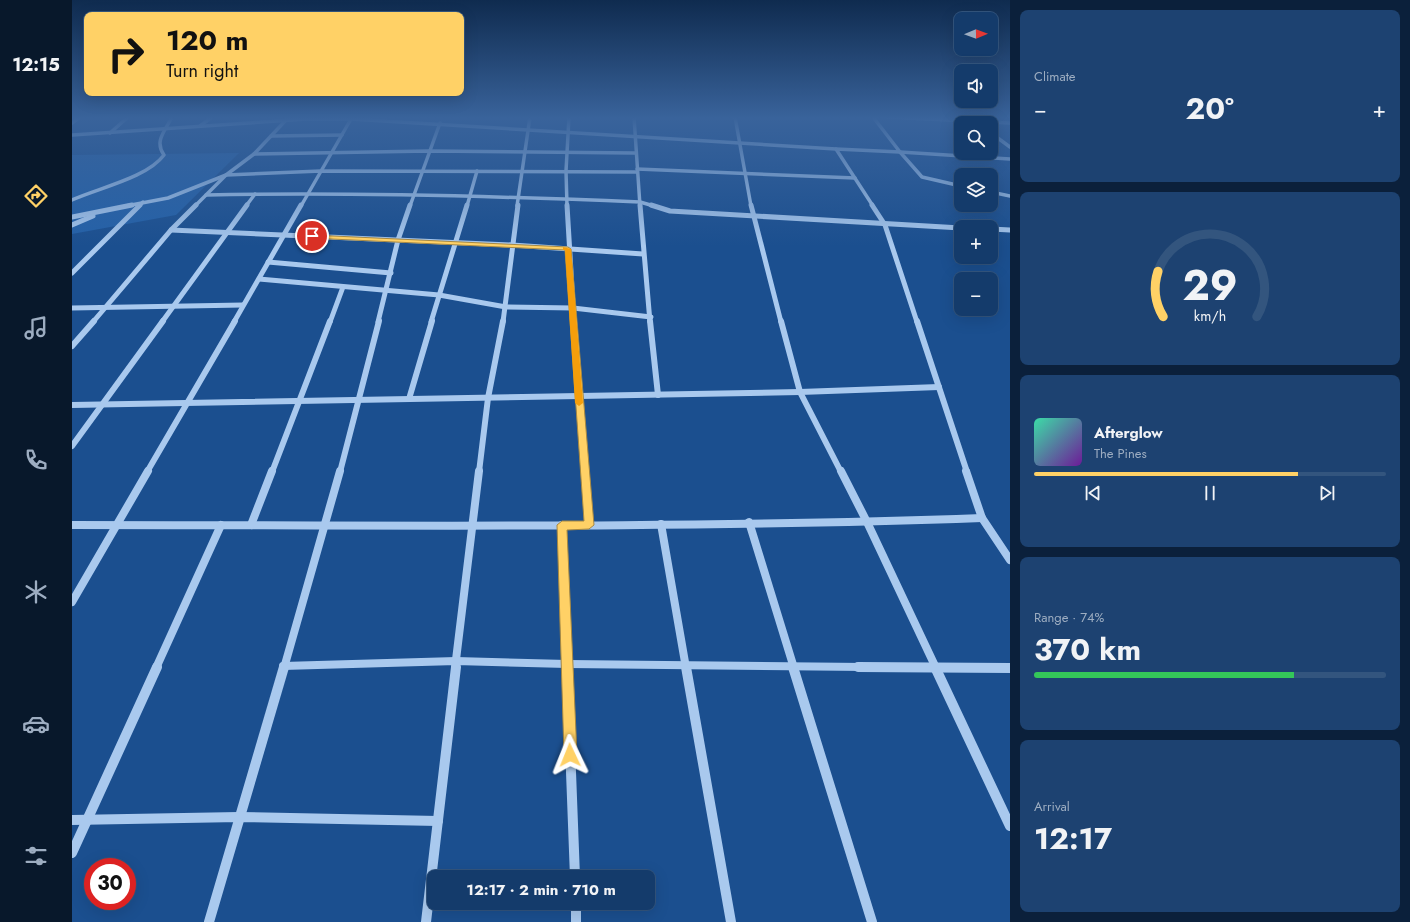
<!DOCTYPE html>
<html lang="en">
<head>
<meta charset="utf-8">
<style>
  :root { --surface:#143b6b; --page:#1d4271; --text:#f1f3f6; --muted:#9dadc1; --line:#33557e; --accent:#ffd166 }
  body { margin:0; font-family:Jost,sans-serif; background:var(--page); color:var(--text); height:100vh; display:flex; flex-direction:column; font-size:15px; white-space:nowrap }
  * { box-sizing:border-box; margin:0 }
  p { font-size:13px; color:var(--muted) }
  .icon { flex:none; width:22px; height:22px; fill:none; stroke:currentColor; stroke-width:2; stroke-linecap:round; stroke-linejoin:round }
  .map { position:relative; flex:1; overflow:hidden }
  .details { display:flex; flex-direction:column; gap:10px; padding:10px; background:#0b203b; width:400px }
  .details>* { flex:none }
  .guide { position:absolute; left:12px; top:12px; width:380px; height:84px; border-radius:8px; box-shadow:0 4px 16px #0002,0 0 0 1px var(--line); background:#ffd166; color:#111; overflow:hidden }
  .needle { width:26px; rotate:89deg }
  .buttons { position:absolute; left:882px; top:12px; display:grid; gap:8px }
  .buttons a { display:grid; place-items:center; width:44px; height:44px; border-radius:8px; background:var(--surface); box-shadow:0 4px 16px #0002,0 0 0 1px var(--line); font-size:20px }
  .speed { position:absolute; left:12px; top:858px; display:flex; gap:8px; font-size:20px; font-weight:700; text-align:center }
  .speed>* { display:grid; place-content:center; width:52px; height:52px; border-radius:50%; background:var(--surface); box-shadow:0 4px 16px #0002,0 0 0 1px var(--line); line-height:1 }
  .speed .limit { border:6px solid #d22; background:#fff; color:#111 }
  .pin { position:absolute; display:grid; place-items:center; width:34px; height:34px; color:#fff; margin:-17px; border:2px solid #fff; border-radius:50%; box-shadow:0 1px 4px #0007 }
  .me { position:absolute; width:44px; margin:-22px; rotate:358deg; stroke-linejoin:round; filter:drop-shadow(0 0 3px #0008) }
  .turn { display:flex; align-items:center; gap:14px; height:84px; padding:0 16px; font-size:18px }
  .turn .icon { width:52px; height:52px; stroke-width:2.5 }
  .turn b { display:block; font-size:28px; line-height:34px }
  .big { font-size:30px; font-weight:700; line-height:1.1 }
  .details .tile { flex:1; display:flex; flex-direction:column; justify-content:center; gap:6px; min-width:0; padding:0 14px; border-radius:8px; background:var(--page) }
  .details .dial { align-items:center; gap:0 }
  .dial svg { height:104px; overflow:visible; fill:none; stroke:var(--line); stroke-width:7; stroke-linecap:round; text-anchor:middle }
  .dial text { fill:var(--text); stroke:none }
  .song { display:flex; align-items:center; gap:12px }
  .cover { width:48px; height:48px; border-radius:6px; background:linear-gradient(135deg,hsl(160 70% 55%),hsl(280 70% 35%)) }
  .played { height:4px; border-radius:2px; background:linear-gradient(90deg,var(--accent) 75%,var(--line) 75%) }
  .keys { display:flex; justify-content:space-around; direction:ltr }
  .heat { display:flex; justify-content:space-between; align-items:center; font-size:22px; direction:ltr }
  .charge { height:6px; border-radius:3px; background:linear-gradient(90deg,#34c759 74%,var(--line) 0) }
  .trip { position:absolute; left:355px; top:870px; width:228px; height:40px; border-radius:8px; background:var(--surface); box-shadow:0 4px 16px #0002,0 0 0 1px var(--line); font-weight:700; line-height:40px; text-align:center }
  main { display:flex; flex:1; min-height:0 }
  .menu { display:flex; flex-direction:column; width:72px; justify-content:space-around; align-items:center; background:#08182b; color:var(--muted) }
  .menu .icon { width:28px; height:28px }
  .menu .on { color:var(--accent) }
  .menu b { font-size:18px; color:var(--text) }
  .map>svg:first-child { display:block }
  .green { fill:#2461a8 }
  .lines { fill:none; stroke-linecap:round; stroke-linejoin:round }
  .minor-far4 { stroke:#a9c9ee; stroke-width:3.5 }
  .minor-far3 { stroke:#a9c9ee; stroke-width:5 }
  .minor-far2 { stroke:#a9c9ee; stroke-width:6 }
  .minor-far1 { stroke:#a9c9ee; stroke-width:8 }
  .minor { stroke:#a9c9ee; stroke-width:10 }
  .route { fill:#ffd166; stroke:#a68842 }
  .slow { fill:#f59e0b }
</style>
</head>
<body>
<main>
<nav class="menu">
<b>12:15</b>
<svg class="icon on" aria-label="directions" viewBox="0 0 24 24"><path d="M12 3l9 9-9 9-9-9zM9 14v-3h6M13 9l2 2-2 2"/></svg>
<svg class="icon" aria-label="music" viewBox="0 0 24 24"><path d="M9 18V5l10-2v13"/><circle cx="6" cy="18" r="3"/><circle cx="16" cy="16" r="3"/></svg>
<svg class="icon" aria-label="phone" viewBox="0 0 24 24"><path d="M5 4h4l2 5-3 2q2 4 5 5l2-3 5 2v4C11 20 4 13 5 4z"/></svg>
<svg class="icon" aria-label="climate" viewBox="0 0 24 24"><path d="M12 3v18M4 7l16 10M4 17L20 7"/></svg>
<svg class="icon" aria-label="car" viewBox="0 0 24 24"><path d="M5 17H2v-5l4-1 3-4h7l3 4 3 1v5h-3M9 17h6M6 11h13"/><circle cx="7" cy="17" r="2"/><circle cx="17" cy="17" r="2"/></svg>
<svg class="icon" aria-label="filters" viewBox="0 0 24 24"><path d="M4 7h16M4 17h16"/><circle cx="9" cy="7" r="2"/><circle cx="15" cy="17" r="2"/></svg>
</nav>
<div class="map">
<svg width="938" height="922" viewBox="0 0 938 922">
  <rect width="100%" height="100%" fill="#1b4f8f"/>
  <path class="green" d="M 167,153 L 104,215 L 0,234 L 0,155 Z"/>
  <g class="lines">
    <g class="minor-far4">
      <path d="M 562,117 L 568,206"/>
      <path d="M 663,117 L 679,206"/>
      <path d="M 815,117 L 938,123"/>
      <path d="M 0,123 L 8,117"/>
      <path d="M 128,126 L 140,117"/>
      <path d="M 38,133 L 56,117"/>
      <path d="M 919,133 L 938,147"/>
      <path d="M 0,135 L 234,119 L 279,119 L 764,149"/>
      <path d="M 199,136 L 270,135"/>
      <path d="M 828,152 L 938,159"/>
      <path d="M 828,152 L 850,177 L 889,186"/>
      <path d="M 182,154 L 357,151 L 564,153"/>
      <path d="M 565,169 L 783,178"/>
      <path d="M 919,192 L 938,196"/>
      <path d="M 134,195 C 279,192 423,196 568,202 L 582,206"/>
      <path d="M 0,200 C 26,188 75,178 92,155 C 82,141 93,131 100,117"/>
      <path d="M 54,206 L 96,198 L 154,175 L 249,171 L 565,172"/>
      <path d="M 67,206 L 71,202"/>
      <path d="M 123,206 L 154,175 L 182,154 L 214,120"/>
      <path d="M 174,206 L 183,194"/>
      <path d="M 229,206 L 279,119"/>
      <path d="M 338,206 L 368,123"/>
      <path d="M 395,206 L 405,171"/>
      <path d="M 445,206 L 458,117"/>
      <path d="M 495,206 L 494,171 L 497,117"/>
      <path d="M 801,206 L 764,149 L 828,152 L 801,117"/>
    </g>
    <g class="minor-far3">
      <path d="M 495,205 L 502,322"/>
      <path d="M 568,205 L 578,322"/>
      <path d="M 579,205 L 598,211 L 889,228"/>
      <path d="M 679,205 L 709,322"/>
      <path d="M 800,205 L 813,225 L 845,322"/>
      <path d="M 0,217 L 60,205"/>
      <path d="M 0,225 L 21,216"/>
      <path d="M 919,229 L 938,230"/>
      <path d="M 99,230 L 440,245 L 571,254"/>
      <path d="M 196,262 L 319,273"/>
      <path d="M 0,273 L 68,205"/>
      <path d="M 187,279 L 367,295 L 434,307 L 501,308 L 579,317"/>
      <path d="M 0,308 L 171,305"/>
      <path d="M 21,322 L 99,230 L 124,205"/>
      <path d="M 90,322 L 175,205"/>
      <path d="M 162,322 L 229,205"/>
      <path d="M 258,322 L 271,287"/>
      <path d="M 306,322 L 326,240 L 338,205"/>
      <path d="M 359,322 L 395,205"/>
      <path d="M 431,322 L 446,205"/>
    </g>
    <g class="minor-far2">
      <path d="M 501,321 L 513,472"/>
      <path d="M 578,321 L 586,395"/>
      <path d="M 709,321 L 728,392 L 769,472"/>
      <path d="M 845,321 L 895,472"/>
      <path d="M 0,346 L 22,321"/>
      <path d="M 337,399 L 360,321"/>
      <path d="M 0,405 L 728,392 L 867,387"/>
      <path d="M 0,446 L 91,321"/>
      <path d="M 75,472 L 163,321"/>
      <path d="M 200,472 L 258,321"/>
      <path d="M 268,472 L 307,321"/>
      <path d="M 407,472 L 416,398 L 431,321"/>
    </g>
    <g class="minor-far1">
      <path d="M 513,471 L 517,525"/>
      <path d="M 769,471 L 795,522 L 864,668"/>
      <path d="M 894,471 L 910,518 L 938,560"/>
      <path d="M 677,522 L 722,668"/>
      <path d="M 589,524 L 614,668"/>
      <path d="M 0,525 C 303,525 607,529 910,518"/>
      <path d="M 179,525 L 200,471"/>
      <path d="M 490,525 L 495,668"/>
      <path d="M 0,602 L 76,471"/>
      <path d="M 211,666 L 384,661 L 495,664 L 897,668"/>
      <path d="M 84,668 L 149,525"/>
      <path d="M 212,668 L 268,471"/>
      <path d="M 383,668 L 407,471"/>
    </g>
    <g class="minor">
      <path d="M 495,667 L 503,877"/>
      <path d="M 614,667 L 659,922"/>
      <path d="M 721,667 L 800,922"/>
      <path d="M 786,667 L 938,668"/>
      <path d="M 863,667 L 938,826"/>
      <path d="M 0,820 L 167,817 L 366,821"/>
      <path d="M 0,853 L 85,667"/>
      <path d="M 504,903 L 504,922"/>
      <path d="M 137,922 L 212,667"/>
      <path d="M 354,922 L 384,667"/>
    </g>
  </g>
  <linearGradient id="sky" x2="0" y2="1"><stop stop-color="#0f2b4f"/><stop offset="0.48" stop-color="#39639b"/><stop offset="1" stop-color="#39639b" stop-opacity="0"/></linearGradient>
  <rect width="938" height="246" fill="url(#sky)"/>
  <path class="route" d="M 240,235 L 496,247 L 499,249 L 522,525 L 517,529 L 495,530 L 505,755 L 503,760 L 498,762 L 494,760 L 492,755 L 485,525 L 490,521 L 512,521 L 493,250 L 238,238 L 237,236 Z"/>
  <path class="slow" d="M 491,247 L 499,249 L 511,403 L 507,406 L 503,403 L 493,250 L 491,250 Z"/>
</svg>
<div class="buttons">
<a><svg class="needle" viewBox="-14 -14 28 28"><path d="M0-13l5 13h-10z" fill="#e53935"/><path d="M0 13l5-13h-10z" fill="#9dadc1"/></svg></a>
<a><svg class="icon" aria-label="sound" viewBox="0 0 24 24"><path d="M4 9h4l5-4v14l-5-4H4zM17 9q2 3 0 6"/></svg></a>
<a><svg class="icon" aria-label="search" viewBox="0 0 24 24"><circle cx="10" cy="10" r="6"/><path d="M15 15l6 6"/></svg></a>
<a><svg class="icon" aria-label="layers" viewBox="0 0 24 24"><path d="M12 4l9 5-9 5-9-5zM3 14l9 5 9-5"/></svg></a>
<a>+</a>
<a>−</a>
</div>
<div class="speed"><div class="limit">30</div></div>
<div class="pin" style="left:240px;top:236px;background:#d93025"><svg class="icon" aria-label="arrive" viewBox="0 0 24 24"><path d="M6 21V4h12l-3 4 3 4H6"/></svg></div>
<svg class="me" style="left:498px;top:755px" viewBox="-20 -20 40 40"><path d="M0-17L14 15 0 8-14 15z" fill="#ffd166" stroke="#fff" stroke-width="4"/></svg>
<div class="trip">12:17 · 2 min · 710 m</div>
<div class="guide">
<div class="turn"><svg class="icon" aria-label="right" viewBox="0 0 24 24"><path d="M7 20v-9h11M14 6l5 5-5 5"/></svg><div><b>120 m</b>Turn right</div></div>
</div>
</div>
<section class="details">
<div class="tile"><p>Climate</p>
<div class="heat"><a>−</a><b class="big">20°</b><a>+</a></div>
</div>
<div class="tile dial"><svg viewBox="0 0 100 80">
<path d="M14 69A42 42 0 1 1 86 69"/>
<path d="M14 69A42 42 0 0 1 10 34" stroke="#ffd166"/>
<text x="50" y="56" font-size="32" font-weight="700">29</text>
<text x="50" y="72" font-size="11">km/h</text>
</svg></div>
<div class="tile">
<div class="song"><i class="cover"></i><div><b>Afterglow</b><p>The Pines</p></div></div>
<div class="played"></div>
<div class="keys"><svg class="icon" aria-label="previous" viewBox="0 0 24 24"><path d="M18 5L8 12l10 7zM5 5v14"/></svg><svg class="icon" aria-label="pause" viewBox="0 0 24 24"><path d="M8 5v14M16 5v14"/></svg><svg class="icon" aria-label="next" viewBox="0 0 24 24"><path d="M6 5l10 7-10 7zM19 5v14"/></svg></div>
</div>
<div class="tile"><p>Range · 74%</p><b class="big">370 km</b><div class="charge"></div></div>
<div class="tile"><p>Arrival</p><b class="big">12:17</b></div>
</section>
</main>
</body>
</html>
